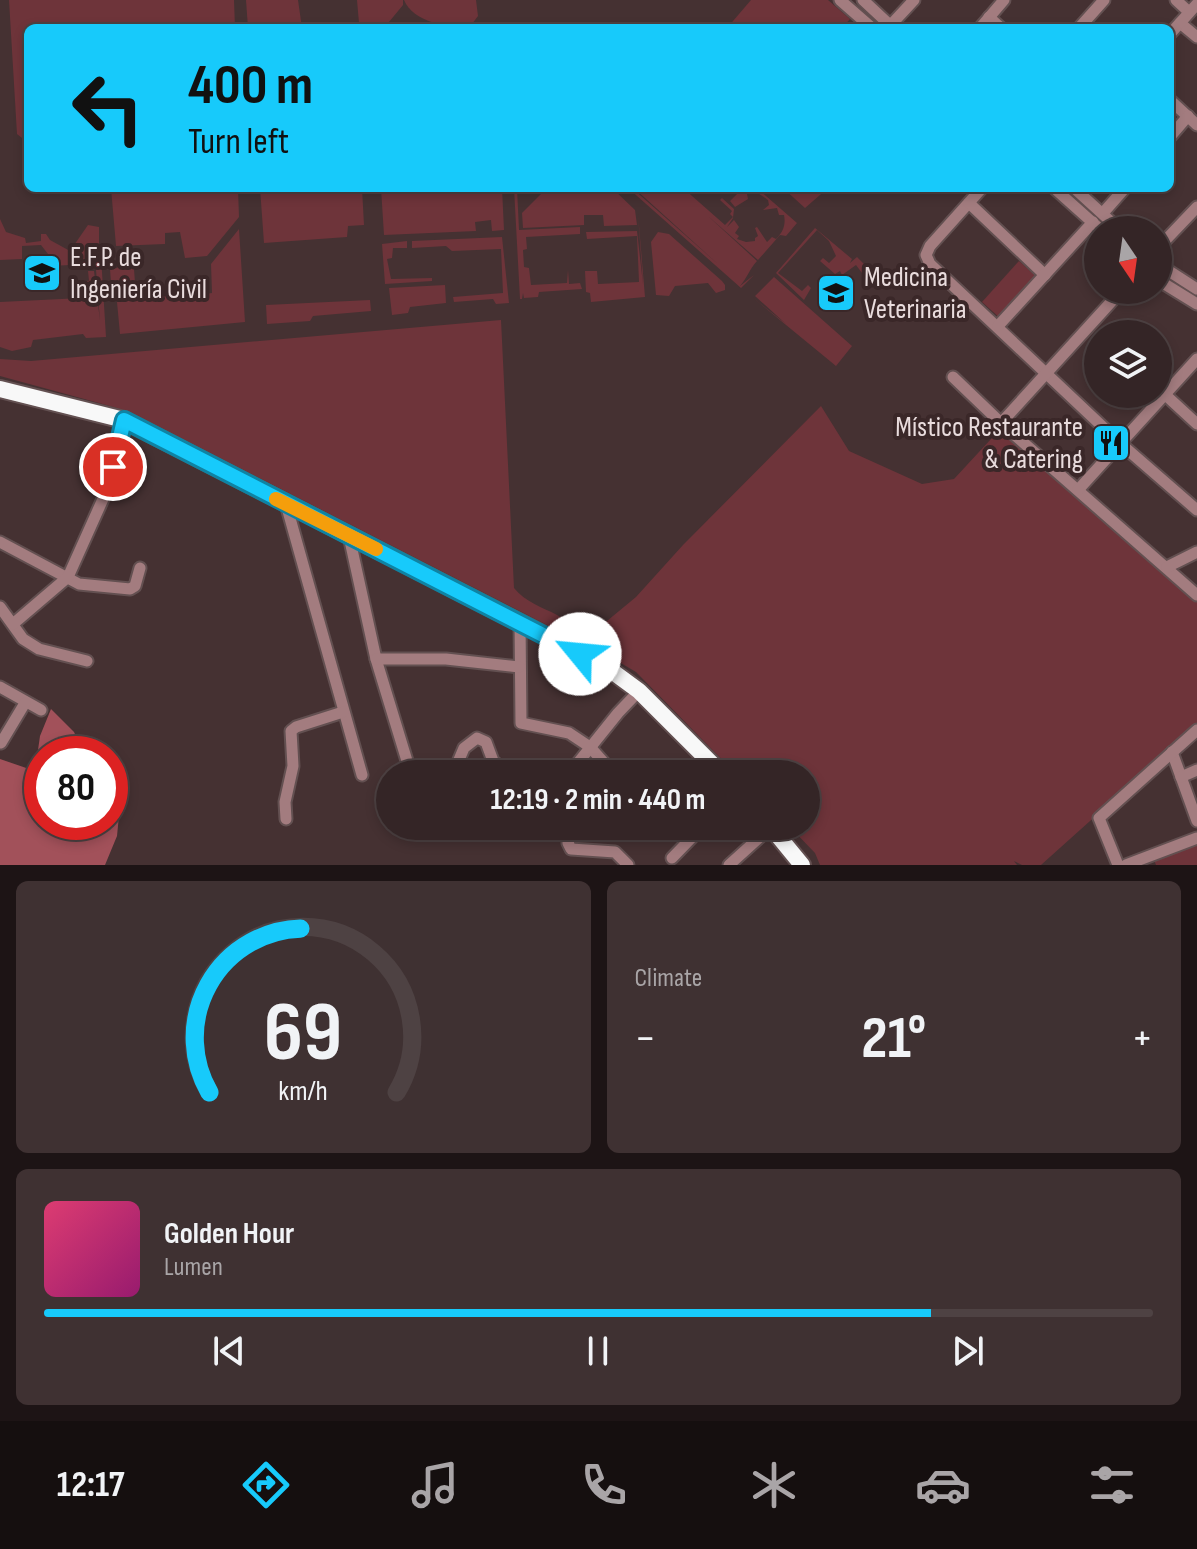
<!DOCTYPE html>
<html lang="en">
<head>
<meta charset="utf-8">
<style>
  :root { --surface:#342526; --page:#3f3132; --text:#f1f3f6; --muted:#a9a5a7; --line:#4e4243; --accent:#17cafb }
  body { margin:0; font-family:"Sofia Sans Condensed",sans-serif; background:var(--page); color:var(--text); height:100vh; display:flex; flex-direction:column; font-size:30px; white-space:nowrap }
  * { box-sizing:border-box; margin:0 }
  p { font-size:26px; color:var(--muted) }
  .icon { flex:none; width:44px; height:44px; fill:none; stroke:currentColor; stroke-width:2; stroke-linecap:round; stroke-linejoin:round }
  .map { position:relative; height:865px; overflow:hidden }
  .details { display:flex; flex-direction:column; gap:16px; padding:16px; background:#1d1415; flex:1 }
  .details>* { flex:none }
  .hud { position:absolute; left:24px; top:24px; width:1150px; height:168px; border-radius:12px; box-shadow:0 4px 12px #0003,0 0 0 2px var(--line); background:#17cafb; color:#111; overflow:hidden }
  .needle { width:52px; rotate:167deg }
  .controls { position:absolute; left:1084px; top:216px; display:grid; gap:16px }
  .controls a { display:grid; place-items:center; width:88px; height:88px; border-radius:50%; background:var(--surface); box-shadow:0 4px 12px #0003,0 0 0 2px var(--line); font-size:40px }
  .speed { position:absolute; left:24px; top:736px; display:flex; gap:16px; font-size:40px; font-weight:700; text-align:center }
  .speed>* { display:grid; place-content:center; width:104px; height:104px; border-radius:50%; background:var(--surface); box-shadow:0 4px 12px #0003,0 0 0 2px var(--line); line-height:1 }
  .speed .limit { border:12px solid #d22; background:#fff; color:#111 }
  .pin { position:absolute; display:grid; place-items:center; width:68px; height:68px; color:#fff; margin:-34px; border:4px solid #fff; border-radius:50%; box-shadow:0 2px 8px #0007 }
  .me { position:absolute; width:88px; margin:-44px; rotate:298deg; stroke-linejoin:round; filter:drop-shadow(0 0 6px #0008) }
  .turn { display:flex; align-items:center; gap:28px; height:168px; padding:0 32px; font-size:36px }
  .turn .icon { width:104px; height:104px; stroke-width:2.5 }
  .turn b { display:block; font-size:56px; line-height:68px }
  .big { font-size:60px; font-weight:700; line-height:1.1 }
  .details .widget { flex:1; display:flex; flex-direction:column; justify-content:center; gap:12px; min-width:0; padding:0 28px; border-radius:12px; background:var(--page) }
  .details .dial { align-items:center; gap:0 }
  .dial svg { height:208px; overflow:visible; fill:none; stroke:var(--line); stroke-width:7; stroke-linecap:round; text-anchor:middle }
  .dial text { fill:var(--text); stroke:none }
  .song { display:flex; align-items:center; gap:24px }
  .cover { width:96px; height:96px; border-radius:12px; background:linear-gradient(135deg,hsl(340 70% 55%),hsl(320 70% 35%)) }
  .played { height:8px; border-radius:4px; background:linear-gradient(90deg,var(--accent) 80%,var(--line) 80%) }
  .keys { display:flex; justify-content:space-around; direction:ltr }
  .heat { display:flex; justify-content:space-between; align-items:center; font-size:44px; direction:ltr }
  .details .tiles { flex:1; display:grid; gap:16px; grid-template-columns:1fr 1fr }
  .widget:last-child { grid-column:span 2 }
  .trip { position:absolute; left:376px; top:760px; width:444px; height:80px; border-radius:40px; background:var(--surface); box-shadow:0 4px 12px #0003,0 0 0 2px var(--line); font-weight:700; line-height:80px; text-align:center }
  .tab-bar { display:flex; height:128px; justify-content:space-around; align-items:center; background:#150f0f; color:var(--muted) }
  .tab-bar .icon { width:56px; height:56px }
  .tab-bar .on { color:var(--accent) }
  .tab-bar b { font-size:36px; color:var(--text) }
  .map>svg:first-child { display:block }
  .green { fill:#6e343a }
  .forest { fill:#a2515a }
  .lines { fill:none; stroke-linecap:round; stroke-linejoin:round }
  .minor-casing { stroke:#635051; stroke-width:15 }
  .highway-casing { stroke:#635051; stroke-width:20 }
  .minor { stroke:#a37c7f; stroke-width:11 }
  .highway { stroke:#f8f8f8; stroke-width:16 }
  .route-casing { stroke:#0f83a3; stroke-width:20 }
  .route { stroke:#17cafb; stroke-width:14 }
  .slow { stroke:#f59e0b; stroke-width:14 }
  .labels { text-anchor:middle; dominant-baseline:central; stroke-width:8; stroke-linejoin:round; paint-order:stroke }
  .poi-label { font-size:28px; fill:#e9dcdd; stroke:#3a2728; text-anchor:start }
</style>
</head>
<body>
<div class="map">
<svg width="1197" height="865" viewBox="0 0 1197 865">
  <rect width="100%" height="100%" fill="#453132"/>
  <g class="green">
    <path d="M 9,0 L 234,0 L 235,28 L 28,28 L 28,138 L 22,138 L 17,134 Z"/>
    <path d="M 246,0 L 298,0 L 302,28 L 248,28 Z"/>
    <path d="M 357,0 L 403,0 L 403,5 L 384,28 L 347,28 L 347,25 L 359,23 Z"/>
    <path d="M 404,0 L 476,0 L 478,16 L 469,28 C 448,28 413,22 404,0 Z"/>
    <path d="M 751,0 L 828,0 L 850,19 L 842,28 L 727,28 Z"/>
    <path d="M 111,188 L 238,188 L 239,217 L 207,256 L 185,258 L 180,232 L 165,233 L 165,244 L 116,246 Z"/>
    <path d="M 260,188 L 362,188 L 364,225 L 348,226 L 347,237 L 264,243 Z"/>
    <path d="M 381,188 L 502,188 L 504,230 L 492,231 L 491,220 L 475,222 L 476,231 L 384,235 Z"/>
    <path d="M 514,188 L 517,188 L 519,230 L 580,227 L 580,234 L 526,237 L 527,249 L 523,250 L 524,267 L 529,268 L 531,285 L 567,283 L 568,270 L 569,284 L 580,283 L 582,289 L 539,292 L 538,297 L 524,298 L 523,293 L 522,299 L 520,299 Z"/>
    <path d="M 547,188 L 612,188 L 635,210 L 637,225 L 604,226 L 603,215 L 584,215 L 584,225 L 523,228 L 522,213 Z"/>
    <path d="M 628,188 L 632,188 L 719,265 L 634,188 L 683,188 L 725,225 L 733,217 L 730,214 L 732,211 L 720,200 L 722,198 L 734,209 L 733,218 L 727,227 L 734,220 L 739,227 L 735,233 L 739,236 L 737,239 L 746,242 L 755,241 L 755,238 L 758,236 L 755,228 L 757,227 L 767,242 L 772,237 L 776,239 C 783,232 786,225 784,215 L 779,215 L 777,208 L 763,210 L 769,205 L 768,200 L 755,191 L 747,194 L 748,199 L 735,207 L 730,201 L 743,188 L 757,188 L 797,223 L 786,236 L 780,235 L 758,260 L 708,216 L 757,261 C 749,270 747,278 740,286 L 754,275 L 741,288 Z"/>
    <path d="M 783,188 L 828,188 L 805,208 Z"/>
    <path d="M 0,194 L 0,219 L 6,232 L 25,238 L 26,243 L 41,241 L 41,234 L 46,234 L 50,240 L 70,251 L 88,225 L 99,227 L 99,251 L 93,252 L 94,264 L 48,266 L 48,254 L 41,245 L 22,246 L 22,259 L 0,260 Z"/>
    <path d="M 638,214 L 645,297 L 591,302 L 590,293 L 586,292 L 585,271 L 597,271 L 598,284 L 639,282 L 637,236 L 587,239 L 586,232 L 637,231 L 643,284 Z"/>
    <path d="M 815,228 L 852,259 L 850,263 L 857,257 L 868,268 L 862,273 L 856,265 L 842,275 L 840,271 L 835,274 L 820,261 L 823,258 L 829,263 L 836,256 L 829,241 L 817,230 L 778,273 L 802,291 L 808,285 L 811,288 L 804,300 L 776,273 Z"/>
    <path d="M 239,229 L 245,322 L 120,334 L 117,302 L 159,298 L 159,291 L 171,290 L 172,296 L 175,295 L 174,291 L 189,289 L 190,296 L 212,293 L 211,264 Z"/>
    <path d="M 658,232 L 669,234 L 722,281 L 725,285 L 725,290 L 716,293 L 708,283 L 675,286 L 669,296 L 656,295 L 651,242 Z"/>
    <path d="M 502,237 L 509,303 L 496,304 L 493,299 L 454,302 L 453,297 L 503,293 L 501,249 L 452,251 L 446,246 L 412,248 L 412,241 Z"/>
    <path d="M 407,241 L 407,248 L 393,248 L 392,258 L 387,259 L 391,279 L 432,278 L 432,281 L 385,284 L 382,244 Z"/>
    <path d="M 141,253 L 142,267 L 134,269 L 136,296 L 112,297 L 110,269 L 117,268 L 118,254 Z"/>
    <path d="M 101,256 L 106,337 L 86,338 L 83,334 L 33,340 L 31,347 L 12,351 L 0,347 L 0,302 L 82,298 L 81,282 L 89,281 L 88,271 L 94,271 L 100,321 L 95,257 Z"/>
    <path d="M 1019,261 L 1038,278 L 1001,319 L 982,302 Z"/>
    <path d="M 774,277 L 852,346 L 836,366 L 752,297 L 786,324 L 755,296 Z"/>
    <path d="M 445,285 L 446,303 L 410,307 L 408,313 L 392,315 L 389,288 Z"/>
    <path d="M 370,300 L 371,311 L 313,316 L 310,321 L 267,324 L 266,305 Z"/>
    <path d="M 501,320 L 514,588 C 525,602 542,607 557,615 C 569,621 577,631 590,635 L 636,597 L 683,545 L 821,406 L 849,451 L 922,484 L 954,479 L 1003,426 L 1197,601 L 1197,725 L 1041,865 L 1022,865 L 1014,861 L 1017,865 L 820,865 L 815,853 L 789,826 L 806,826 L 806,774 L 736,774 L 636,672 L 614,659 L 128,411 L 0,376 L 0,359 L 31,361 Z"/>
    <path d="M 1197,845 L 1197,865 L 1156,865 L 1154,860 Z"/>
  </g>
  <path class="forest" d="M 51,709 L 74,732 L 78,741 L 105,754 L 42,754 L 42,822 L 110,822 L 110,757 L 121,765 L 123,775 L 117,836 L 105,865 L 0,865 L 0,759 L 35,771 L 40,736 Z"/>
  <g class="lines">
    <defs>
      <g id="minor">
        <path d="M 840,0 L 872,28"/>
        <path d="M 863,0 L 893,28"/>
        <path d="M 1176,0 L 1189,12"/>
        <path d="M 989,17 L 1001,28"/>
        <path d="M 1180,23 L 1197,37"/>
        <path d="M 888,28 L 914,0"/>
        <path d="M 980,28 L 1004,0"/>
        <path d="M 1079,28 L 1104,0"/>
        <path d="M 1170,34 L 1197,4"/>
        <path d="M 1170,100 L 1197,125"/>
        <path d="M 1170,137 L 1188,116"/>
        <path d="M 982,188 L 930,246 L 926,255 L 930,264 L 1121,444 L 1197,510"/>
        <path d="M 1054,188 L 1101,230"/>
        <path d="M 1074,188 L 1120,230"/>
        <path d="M 969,203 L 1045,275"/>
        <path d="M 1103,213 L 1125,188"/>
        <path d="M 1158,248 L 1197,207"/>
        <path d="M 1158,264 L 1197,289"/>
        <path d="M 1158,280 L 1197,304"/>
        <path d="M 998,326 L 1093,222"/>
        <path d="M 953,377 L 1001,423 L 1197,595"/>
        <path d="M 1159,389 L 1197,424"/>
        <path d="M 1001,423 L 1122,290"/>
        <path d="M 1078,490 L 1197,359"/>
        <path d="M 286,504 L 362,775"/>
        <path d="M 349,536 L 376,659 L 411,774"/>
        <path d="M 0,542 L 79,584 L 130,589 L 135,586 L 140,568"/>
        <path d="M 1167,567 L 1197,552"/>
        <path d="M 0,607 L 23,639 L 39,649 L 87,661"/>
        <path d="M 520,622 L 521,723 L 569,733 L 590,747 L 614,774"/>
        <path d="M 13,624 L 68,577 L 107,490 L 124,420"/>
        <path d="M 376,659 L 446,659 L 519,667"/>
        <path d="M 0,687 L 41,710"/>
        <path d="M 1,743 L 25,703"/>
        <path d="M 1172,752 L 1197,821"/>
        <path d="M 453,774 L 464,748 L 477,738 L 486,742 L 493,761 L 509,774"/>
        <path d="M 569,774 L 618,713 L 639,691"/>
        <path d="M 1181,777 L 1197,770"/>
        <path d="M 286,819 L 285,802 L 293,766 L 291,731 L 296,727 L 343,712"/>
        <path d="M 574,826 L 568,843 L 571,849 L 615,852 L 628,865"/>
        <path d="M 672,858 L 703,826"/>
        <path d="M 729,865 L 771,827"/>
        <path d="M 1118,865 L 1099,818 L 1197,730"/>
        <path d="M 1126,865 L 1197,838"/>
      </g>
      <g id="highway">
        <path d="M 0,389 L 124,420 L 605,666 L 639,691 L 722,774"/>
        <path d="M 770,826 L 802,865"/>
      </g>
    </defs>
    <use href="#minor" class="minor-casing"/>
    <use href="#highway" class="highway-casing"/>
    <use href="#minor" class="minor"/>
    <use href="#highway" class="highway"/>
  </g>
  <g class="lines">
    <defs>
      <path id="route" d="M 113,467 L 124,420 L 580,654"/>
    </defs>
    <use href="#route" class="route-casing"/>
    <use href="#route" class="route"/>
    <path class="slow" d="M 276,499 L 376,549"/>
  </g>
  <defs>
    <symbol id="school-square" viewBox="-11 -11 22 22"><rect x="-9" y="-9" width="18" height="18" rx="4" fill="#17cafb" stroke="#3a2728"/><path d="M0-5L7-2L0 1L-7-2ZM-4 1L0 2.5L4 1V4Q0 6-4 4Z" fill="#111"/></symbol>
    <symbol id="restaurant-square" viewBox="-11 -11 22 22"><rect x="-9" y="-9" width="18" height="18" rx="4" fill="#17cafb" stroke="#3a2728"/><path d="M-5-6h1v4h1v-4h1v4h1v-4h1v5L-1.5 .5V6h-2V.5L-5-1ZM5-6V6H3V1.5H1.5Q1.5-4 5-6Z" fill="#111"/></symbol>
  </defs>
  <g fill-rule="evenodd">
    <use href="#school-square" x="20" y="251" width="44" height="44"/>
    <use href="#school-square" x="814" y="271" width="44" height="44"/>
    <use href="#restaurant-square" x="1089" y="421" width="44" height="44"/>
  </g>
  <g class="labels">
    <g class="poi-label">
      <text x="70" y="257">E.F.P. de<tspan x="70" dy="32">Ingeniería Civil</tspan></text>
      <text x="864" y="277">Medicina<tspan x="864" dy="32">Veterinaria</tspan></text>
      <text x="1083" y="427" text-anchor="end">Místico Restaurante<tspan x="1083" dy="32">&amp; Catering</tspan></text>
    </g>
  </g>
</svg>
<div class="controls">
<a><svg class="needle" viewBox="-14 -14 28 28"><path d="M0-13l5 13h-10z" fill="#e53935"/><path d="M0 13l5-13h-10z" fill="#a9a5a7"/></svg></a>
<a><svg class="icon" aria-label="layers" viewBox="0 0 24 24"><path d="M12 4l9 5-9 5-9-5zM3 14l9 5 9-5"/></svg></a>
</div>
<div class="speed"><div class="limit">80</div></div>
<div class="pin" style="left:113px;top:467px;background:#d93025"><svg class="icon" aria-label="arrive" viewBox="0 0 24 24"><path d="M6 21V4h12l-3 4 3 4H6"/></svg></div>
<svg class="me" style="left:580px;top:654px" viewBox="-20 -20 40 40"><circle r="19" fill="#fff"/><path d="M0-13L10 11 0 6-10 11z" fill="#17cafb"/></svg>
<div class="trip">12:19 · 2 min · 440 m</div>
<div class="hud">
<div class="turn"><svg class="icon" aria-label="left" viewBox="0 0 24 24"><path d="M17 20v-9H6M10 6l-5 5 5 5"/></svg><div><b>400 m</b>Turn left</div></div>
</div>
</div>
<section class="details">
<div class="tiles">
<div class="widget dial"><svg viewBox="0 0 100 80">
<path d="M14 69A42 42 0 1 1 86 69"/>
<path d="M14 69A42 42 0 0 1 49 6" stroke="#17cafb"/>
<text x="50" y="56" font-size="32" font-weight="700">69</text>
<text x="50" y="72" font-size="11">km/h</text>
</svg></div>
<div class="widget"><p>Climate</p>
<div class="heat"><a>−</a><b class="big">21°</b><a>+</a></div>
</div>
<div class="widget">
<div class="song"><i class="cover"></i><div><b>Golden Hour</b><p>Lumen</p></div></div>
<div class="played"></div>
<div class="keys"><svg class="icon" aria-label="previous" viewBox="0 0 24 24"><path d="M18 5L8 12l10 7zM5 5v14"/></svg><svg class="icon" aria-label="pause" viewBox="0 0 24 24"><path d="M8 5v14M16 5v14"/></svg><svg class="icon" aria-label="next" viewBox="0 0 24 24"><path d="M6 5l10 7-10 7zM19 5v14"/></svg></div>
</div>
</div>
</section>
<nav class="tab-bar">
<b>12:17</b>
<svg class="icon on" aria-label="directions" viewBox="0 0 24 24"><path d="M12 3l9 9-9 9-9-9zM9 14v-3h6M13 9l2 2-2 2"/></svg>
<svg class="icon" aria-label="music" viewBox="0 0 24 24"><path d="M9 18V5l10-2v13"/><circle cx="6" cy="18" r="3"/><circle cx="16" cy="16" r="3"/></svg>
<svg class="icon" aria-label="phone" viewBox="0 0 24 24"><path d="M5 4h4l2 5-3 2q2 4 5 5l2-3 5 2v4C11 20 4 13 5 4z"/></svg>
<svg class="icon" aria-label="climate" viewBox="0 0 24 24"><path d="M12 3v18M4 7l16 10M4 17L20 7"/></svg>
<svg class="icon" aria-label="car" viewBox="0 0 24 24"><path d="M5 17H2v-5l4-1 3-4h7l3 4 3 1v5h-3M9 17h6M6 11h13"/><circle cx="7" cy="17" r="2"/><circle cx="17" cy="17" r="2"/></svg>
<svg class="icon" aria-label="filters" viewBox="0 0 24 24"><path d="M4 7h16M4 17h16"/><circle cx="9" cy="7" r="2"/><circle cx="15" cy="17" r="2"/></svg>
</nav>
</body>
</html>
